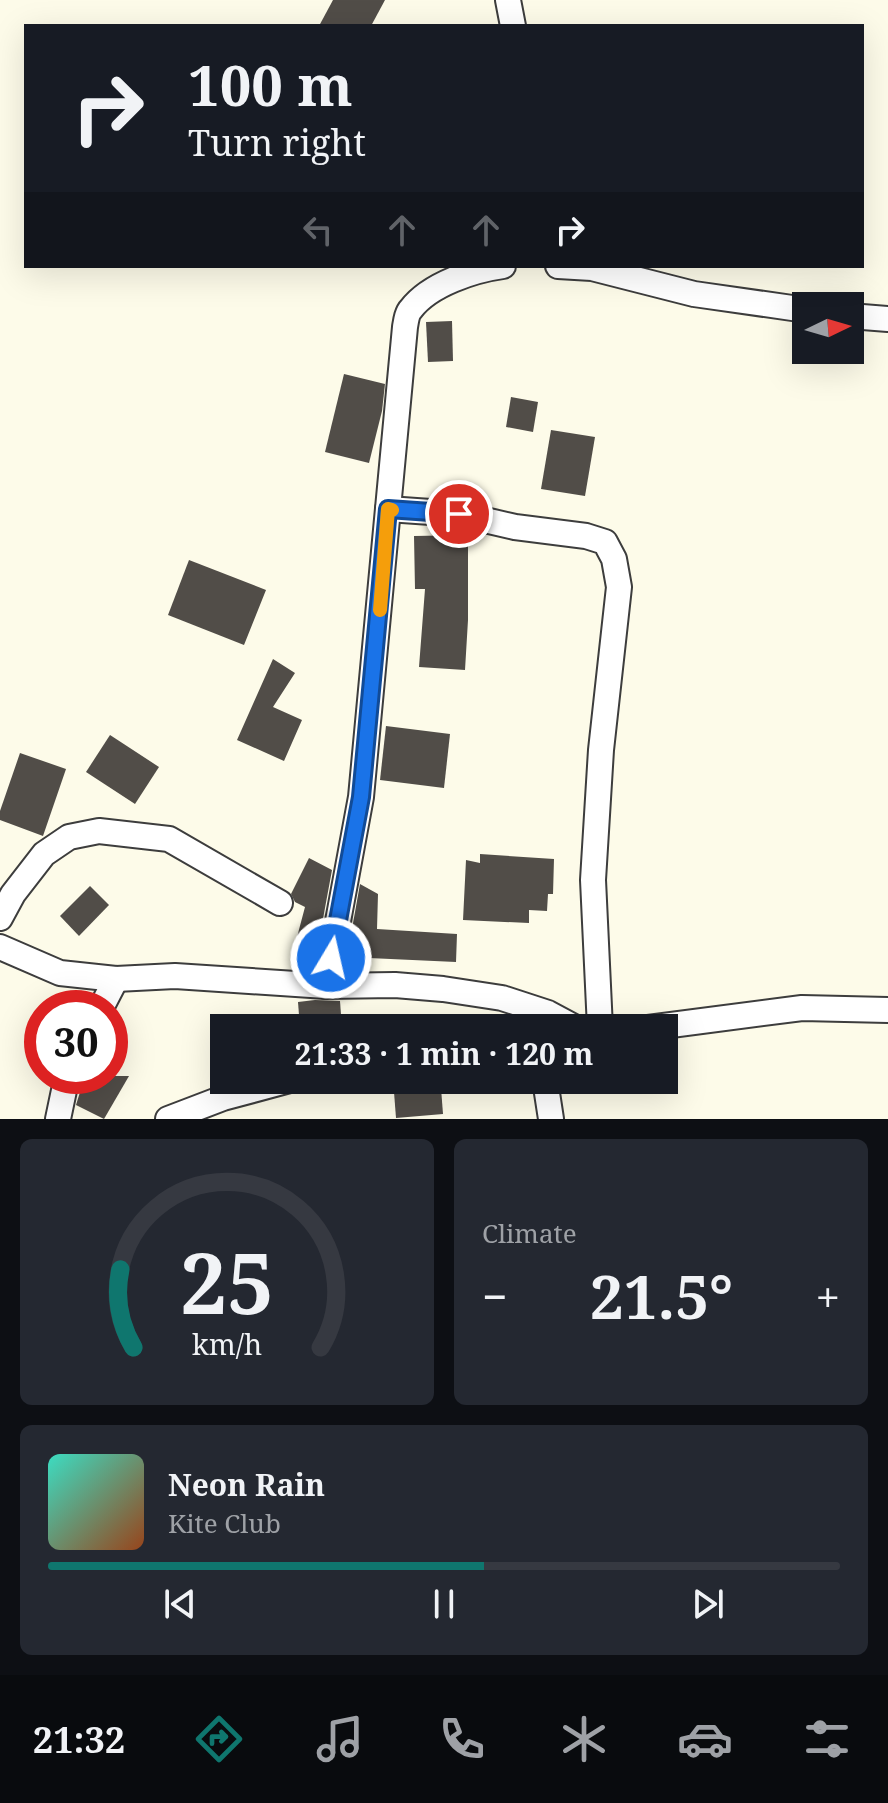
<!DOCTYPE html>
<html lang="en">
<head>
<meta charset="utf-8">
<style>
  :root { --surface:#171b24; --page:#242831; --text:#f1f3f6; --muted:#9ea1a6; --line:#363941; --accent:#0f766e }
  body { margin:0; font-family:"Noto Serif",serif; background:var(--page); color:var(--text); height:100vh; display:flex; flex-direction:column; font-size:30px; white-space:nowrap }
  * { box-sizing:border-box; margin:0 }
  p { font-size:26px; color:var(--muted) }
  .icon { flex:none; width:44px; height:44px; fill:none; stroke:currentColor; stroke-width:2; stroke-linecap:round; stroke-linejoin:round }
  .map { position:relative; height:1119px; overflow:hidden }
  .sheet { display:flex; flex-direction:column; gap:20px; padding:20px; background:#0d0f14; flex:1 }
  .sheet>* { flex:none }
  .banner { position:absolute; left:24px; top:24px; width:840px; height:244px; border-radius:0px; box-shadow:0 8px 32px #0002; background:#171b24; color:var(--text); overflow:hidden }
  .needle { width:52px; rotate:85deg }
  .tools { position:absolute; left:792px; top:292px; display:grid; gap:16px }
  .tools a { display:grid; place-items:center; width:72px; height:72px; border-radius:0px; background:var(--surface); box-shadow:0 8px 32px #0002; font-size:40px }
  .speed { position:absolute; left:24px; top:990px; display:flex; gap:16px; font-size:40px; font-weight:700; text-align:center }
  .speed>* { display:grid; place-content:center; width:104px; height:104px; border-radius:50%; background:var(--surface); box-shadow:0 8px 32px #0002; line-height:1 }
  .speed .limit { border:12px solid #d22; background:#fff; color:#111 }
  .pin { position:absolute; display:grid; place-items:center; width:68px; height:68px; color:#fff; margin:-34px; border:4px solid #fff; border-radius:50%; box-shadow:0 2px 8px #0007 }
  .me { position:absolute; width:88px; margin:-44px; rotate:9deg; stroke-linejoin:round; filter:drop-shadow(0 0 6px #0008) }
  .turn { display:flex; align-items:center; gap:28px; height:168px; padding:0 32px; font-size:36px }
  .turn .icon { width:104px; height:104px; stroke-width:2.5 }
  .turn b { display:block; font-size:56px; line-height:68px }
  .lanes { display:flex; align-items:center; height:76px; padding:0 32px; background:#0003; justify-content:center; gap:40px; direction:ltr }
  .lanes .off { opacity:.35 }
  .big { font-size:60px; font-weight:700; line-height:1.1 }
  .sheet .card { flex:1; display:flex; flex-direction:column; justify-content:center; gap:12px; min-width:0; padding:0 28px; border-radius:12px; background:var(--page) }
  .sheet .dial { align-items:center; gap:0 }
  .dial svg { height:208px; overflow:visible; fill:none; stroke:var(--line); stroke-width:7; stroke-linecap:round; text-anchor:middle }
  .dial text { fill:var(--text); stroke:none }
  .song { display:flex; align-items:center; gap:24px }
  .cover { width:96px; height:96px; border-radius:12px; background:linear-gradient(135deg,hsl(170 70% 55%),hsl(20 70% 35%)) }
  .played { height:8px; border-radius:4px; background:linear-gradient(90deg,var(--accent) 55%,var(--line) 55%) }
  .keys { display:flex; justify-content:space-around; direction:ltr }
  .heat { display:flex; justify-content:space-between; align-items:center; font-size:44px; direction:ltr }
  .sheet .tiles { flex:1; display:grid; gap:20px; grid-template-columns:1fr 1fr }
  .card:last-child { grid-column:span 2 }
  .trip { position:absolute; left:210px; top:1014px; width:468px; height:80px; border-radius:0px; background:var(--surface); box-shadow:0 8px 32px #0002; font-weight:700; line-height:80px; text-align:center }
  .tabs { display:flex; height:128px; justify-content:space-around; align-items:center; background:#090b0e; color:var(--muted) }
  .tabs .icon { width:56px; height:56px }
  .tabs .selected { color:var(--accent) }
  .tabs b { font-size:36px; color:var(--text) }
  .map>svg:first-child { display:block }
  .building { fill:#514d48 }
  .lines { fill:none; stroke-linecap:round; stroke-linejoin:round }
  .minor-casing { stroke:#3d3d3d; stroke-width:28 }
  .minor { stroke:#fff; stroke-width:24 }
  .route-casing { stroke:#114b97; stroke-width:20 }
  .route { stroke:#1a73e8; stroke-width:14 }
  .slow { stroke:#f59e0b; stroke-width:14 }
</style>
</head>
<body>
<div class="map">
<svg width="888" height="1119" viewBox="0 0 888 1119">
  <rect width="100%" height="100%" fill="#fdfbe9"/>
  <g class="building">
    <path d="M 333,0 L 385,0 L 371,26 L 319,26 Z"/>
    <path d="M 452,321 L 453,361 L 428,362 L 426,322 Z"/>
    <path d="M 344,374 L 385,384 L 382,411 L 369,463 L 325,452 Z"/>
    <path d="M 511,397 L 538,402 L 533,432 L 506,427 Z"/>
    <path d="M 551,430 L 595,437 L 585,496 L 541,489 Z"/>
    <path d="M 468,535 L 468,620 L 465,670 L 419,667 L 425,589 L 415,589 L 414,536 Z"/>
    <path d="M 189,560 L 266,590 L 244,645 L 168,615 Z"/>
    <path d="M 273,659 L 295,673 L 273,707 L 302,720 L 284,761 L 237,740 Z"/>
    <path d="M 386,726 L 450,734 L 444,788 L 380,780 Z"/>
    <path d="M 110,735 L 159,767 L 135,804 L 86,772 Z"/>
    <path d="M 20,753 L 66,769 L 43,836 L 0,820 L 0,811 Z"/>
    <path d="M 480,854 L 554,859 L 553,894 L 548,894 L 547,911 L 529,910 L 529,923 L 463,920 L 466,860 L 480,863 Z"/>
    <path d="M 309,858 L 332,870 L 315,962 L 292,956 L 305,907 L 295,902 L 291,894 Z"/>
    <path d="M 360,884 L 378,894 L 377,929 L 457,934 L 456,962 L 347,957 Z"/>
    <path d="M 90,886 L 109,905 L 79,936 L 60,916 Z"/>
    <path d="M 315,1000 L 340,1001 L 342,1028 L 300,1028 L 298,1002 Z"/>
    <path d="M 85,1076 L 129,1076 L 104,1119 L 76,1105 Z"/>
    <path d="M 441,1088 L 443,1114 L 396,1118 L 394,1092 Z"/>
  </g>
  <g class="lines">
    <defs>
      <g id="minor">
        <path d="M 508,0 L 513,26"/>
        <path d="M 558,266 L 592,268 L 694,294 L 806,310"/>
        <path d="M 850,316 L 888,319"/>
        <path d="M 388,509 L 459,514 L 515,527 L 586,536 L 605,542 L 614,559 L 619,587 L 601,750 L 593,880 L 600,1028"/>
        <path d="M 0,918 L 13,894 L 44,854 L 69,837 L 99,831 L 169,839 L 280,903"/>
        <path d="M 0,947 L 60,973 L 116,979 L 175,976 L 326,986 L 395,985 L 443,989 L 502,998 L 548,1013 L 576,1028"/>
        <path d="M 326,986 L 361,797 L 405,327 C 406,321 407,313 411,309 C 430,284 474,270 503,266"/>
        <path d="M 101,1008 L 116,979"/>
        <path d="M 648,1028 L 802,1008 L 888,1010"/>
        <path d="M 545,1080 L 551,1119"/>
        <path d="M 58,1119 L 67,1076"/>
        <path d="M 168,1119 L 223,1098 L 290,1080"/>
      </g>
    </defs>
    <use href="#minor" class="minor-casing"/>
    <use href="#minor" class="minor"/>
  </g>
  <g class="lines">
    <defs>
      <path id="route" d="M 331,958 L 361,797 L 388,509 L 459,514"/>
    </defs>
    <use href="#route" class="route-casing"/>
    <use href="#route" class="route"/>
    <path class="slow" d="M 380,610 L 388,509 L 392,510"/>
  </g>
</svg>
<div class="tools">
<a><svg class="needle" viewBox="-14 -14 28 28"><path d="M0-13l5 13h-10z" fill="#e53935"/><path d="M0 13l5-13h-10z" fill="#9ea1a6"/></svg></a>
</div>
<div class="speed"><div class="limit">30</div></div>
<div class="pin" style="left:459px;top:514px;background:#d93025"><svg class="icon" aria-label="arrive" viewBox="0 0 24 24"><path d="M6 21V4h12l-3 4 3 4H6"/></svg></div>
<svg class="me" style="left:331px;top:958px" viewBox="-20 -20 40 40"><circle r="17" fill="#1a73e8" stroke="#fff" stroke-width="3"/><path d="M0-11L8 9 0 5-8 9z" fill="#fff"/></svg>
<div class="trip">21:33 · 1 min · 120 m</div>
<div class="banner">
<div class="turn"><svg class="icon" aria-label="right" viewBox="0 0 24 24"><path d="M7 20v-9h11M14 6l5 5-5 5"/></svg><div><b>100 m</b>Turn right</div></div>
<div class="lanes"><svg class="icon off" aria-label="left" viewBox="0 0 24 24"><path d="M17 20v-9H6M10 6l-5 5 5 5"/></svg><svg class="icon off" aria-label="ahead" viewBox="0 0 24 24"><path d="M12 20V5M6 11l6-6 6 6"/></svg><svg class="icon off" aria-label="ahead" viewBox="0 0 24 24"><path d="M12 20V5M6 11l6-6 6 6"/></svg><svg class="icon" aria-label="right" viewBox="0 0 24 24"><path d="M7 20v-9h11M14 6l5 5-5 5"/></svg></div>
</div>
</div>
<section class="sheet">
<div class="tiles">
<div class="card dial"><svg viewBox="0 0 100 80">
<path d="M14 69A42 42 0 1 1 86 69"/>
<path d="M14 69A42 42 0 0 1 9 39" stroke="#0f766e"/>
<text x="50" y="56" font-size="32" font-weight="700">25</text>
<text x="50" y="72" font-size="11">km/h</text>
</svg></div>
<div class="card"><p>Climate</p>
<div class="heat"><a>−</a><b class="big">21.5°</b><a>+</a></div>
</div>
<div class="card">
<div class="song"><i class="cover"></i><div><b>Neon Rain</b><p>Kite Club</p></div></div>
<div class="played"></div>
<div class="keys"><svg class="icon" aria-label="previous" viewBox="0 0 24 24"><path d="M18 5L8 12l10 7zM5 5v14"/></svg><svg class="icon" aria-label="pause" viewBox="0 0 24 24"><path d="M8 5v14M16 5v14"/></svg><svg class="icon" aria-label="next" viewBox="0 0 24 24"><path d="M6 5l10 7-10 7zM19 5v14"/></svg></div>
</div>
</div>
</section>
<nav class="tabs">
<b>21:32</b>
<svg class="icon selected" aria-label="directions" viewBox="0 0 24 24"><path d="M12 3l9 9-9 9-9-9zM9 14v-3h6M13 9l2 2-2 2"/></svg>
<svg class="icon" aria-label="music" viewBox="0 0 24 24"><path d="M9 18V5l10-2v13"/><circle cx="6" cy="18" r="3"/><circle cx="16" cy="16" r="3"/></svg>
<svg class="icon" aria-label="phone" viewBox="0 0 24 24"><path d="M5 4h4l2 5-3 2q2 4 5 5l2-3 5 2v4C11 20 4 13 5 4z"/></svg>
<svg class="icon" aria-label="climate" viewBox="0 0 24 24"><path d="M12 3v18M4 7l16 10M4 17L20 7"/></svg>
<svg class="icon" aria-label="car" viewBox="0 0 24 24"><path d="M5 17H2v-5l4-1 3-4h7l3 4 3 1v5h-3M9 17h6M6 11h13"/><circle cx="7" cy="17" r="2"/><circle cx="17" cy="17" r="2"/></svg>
<svg class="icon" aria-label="filters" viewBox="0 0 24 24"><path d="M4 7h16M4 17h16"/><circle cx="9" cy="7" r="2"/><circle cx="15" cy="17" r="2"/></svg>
</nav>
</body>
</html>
